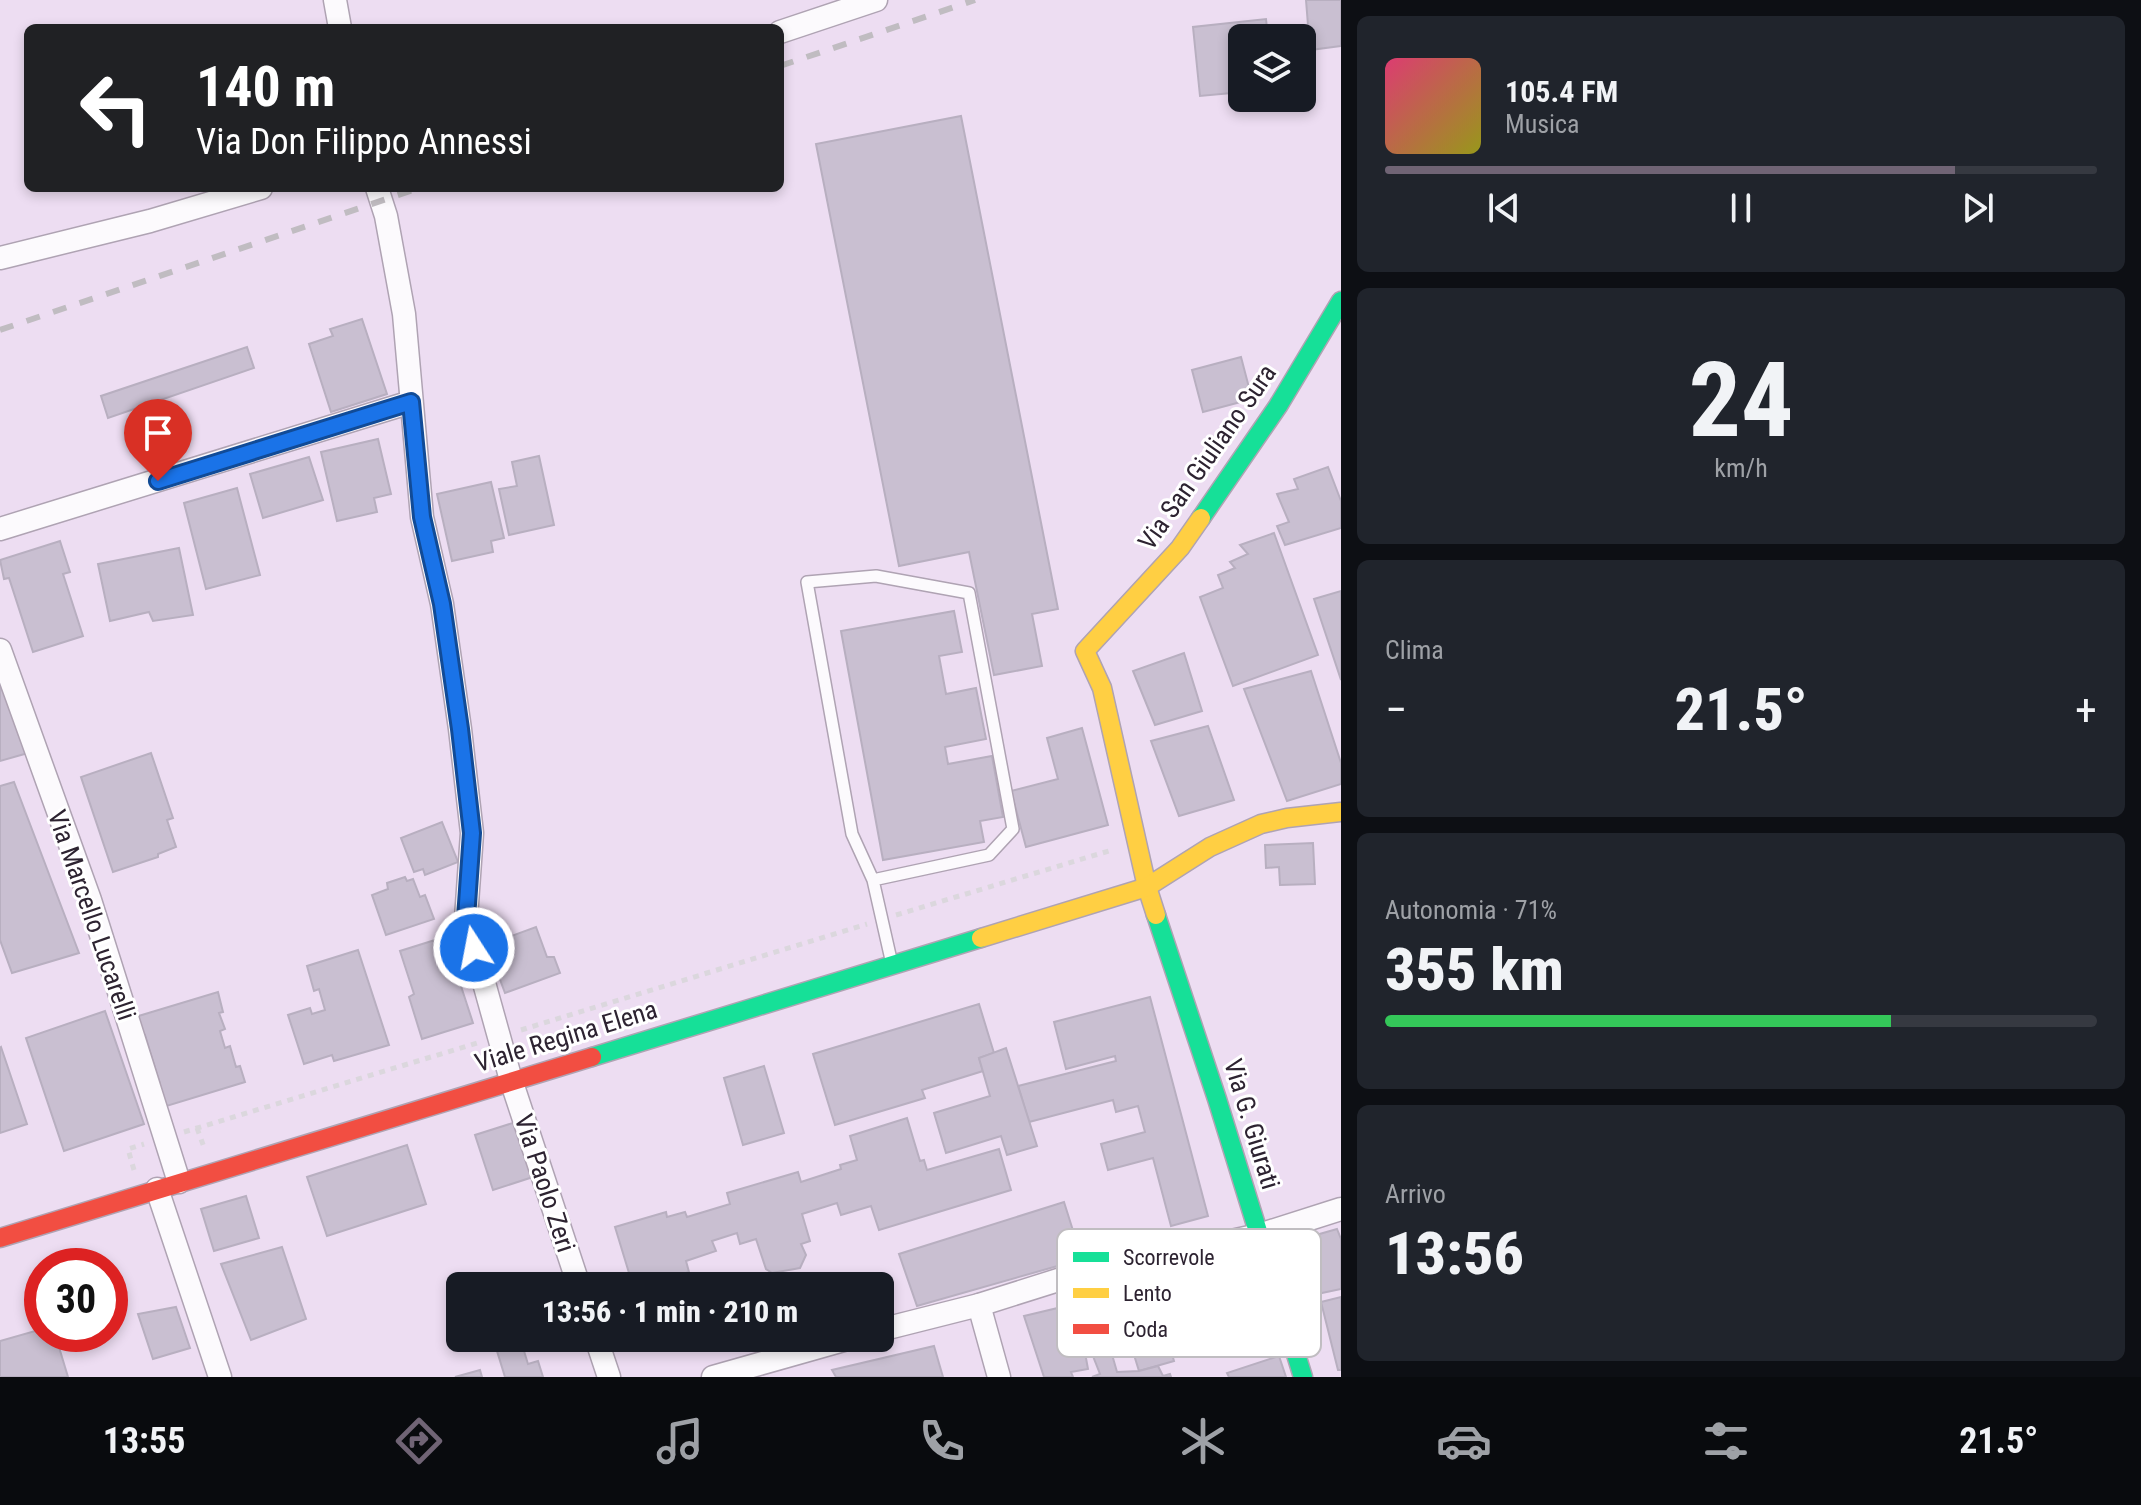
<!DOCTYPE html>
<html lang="it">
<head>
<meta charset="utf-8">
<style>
  :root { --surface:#171b24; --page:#20242c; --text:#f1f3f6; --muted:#9ea1a6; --line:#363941; --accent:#706475 }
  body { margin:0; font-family:"Roboto Condensed",sans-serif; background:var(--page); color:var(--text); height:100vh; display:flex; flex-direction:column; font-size:30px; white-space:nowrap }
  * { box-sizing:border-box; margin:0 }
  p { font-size:26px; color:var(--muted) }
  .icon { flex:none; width:44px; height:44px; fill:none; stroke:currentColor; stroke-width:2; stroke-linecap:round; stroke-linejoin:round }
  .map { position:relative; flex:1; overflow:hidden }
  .panel { display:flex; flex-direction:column; gap:16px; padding:16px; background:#0d0f14; width:800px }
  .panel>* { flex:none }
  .banner { position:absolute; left:24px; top:24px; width:760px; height:168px; border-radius:12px; box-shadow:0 4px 12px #0003; background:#202124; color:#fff; overflow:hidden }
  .buttons { position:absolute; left:1228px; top:24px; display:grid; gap:16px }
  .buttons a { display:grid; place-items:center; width:88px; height:88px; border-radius:12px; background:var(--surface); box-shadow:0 4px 12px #0003; font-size:40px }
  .speed { position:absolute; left:24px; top:1248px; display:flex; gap:16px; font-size:40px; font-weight:700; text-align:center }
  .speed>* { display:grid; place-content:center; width:104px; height:104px; border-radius:50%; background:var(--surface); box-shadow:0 4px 12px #0003; line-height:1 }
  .speed .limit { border:12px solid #d22; background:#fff; color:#111 }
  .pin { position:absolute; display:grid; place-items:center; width:68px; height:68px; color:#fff; margin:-82px -34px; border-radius:50% 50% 50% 0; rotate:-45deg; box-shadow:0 0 8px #0007 }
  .pin .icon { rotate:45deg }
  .me { position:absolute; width:88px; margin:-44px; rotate:349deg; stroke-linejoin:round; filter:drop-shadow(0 0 6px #0008) }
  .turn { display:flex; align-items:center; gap:28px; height:168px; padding:0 40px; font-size:36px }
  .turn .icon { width:104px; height:104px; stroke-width:2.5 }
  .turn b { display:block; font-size:56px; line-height:68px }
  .big { font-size:60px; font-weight:800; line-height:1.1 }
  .panel .card { flex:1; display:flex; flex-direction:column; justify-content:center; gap:12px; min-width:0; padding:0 28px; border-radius:12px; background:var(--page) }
  .panel .dial { align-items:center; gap:0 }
  .dial b { font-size:104px; line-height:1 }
  .song { display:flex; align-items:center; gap:24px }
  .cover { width:96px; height:96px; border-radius:12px; background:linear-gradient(135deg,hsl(340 70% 55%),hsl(60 70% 35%)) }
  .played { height:8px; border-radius:4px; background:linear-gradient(90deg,var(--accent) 80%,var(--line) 80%) }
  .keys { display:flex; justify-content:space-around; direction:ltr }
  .heat { display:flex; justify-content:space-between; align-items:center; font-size:44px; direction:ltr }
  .charge { height:12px; border-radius:6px; background:linear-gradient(90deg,#34c759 71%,var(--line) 0) }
  .trip { position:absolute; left:446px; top:1272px; width:448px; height:80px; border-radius:12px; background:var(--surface); box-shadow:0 4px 12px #0003; font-weight:800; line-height:80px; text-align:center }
  .tab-bar { display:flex; height:128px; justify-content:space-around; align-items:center; background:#090b0e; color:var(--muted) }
  .tab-bar .icon { width:56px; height:56px }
  .tab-bar .on { color:var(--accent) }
  .tab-bar b { font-size:36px; color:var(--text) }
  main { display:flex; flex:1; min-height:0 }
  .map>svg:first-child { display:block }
  .building { fill:#c9bfd1; stroke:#b8afc0; stroke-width:2 }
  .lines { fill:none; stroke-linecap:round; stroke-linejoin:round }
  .lane-casing { stroke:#afa3b3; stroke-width:14 }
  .street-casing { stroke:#afa3b3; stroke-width:25 }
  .fast-casing { stroke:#afa3b3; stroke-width:21 }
  .slow-casing { stroke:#afa3b3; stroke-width:21 }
  .jam-casing { stroke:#afa3b3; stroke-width:21 }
  .path { stroke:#dbd7dd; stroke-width:5; stroke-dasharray:6 6; stroke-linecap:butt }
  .lane { stroke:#fcfafd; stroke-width:11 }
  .street { stroke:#fcfafd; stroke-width:22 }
  .fast { stroke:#16e098; stroke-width:18 }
  .slow { stroke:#ffcf43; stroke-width:18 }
  .jam { stroke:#f24e42; stroke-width:18 }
  .rail { stroke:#c0bcc1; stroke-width:6; stroke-dasharray:14 14; stroke-linecap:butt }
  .route-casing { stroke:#114b97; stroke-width:20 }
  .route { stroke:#1a73e8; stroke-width:14 }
  .labels { text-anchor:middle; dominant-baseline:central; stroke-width:6; stroke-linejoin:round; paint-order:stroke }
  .street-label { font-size:26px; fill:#2d2331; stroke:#fff }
  .key { fill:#fff; stroke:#c0bdc1; stroke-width:2 }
  .key-label { font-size:22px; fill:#2d2331 }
</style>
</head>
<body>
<main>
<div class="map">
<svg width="1341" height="1377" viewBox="0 0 1341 1377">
  <rect width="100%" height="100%" fill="#edddf2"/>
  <g class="building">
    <path d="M 1306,0 L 1341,0 L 1341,46 L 1310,50 Z"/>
    <path d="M 1266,19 L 1268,38 L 1242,38 L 1242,92 L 1200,96 L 1193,27 Z"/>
    <path d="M 961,116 L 1058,609 L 1032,614 L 1042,666 L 994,675 L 969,552 L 899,566 L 816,144 Z"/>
    <path d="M 362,319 L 387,394 L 331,412 L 309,344 L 333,336 L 330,329 Z"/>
    <path d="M 247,347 L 254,368 L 108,418 L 101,396 Z"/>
    <path d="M 1241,357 L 1252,399 L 1203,412 L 1192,370 Z"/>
    <path d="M 378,439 L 391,494 L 374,498 L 377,512 L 337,521 L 321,452 Z"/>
    <path d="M 539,456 L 554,525 L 509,535 L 499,489 L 517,486 L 512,462 Z"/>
    <path d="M 309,457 L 323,500 L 263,518 L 250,474 Z"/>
    <path d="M 1328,467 L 1341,501 L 1341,528 L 1285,545 L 1277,526 L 1289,522 L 1277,494 L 1298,489 L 1294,479 Z"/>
    <path d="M 491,482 L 504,538 L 491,541 L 493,552 L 452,561 L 437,494 Z"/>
    <path d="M 237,488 L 260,575 L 206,589 L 184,503 Z"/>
    <path d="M 1274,533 L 1318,655 L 1233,686 L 1200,597 L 1223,588 L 1218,575 L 1235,568 L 1230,562 L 1248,554 L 1240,545 Z"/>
    <path d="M 60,541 L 70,572 L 63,574 L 83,636 L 33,652 L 9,578 L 4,579 L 0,560 Z"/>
    <path d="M 179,548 L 193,615 L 153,621 L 149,612 L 110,621 L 98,564 Z"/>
    <path d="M 1341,591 L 1341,680 L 1314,599 Z"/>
    <path d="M 954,611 L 962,652 L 939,656 L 946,694 L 976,688 L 986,739 L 945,747 L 948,764 L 992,756 L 1003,817 L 980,821 L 984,842 L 883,860 L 841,631 Z"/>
    <path d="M 1184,653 L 1202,711 L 1155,725 L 1133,671 Z"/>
    <path d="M 0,664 L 28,753 L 0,761 Z"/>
    <path d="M 1311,671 L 1341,763 L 1341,784 L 1287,801 L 1244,689 Z"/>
    <path d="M 1208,726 L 1234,800 L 1179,816 L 1151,741 Z"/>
    <path d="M 1082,728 L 1108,825 L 1026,847 L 1011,791 L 1058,779 L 1047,738 Z"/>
    <path d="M 151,753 L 173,818 L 167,820 L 176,847 L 158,854 L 158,857 L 113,872 L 81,777 Z"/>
    <path d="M 14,782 L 79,953 L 12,973 L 0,940 L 0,786 Z"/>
    <path d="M 442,822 L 458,862 L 425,875 L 423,869 L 414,872 L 401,838 Z"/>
    <path d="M 1313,843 L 1315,884 L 1280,885 L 1279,867 L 1266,868 L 1265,845 Z"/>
    <path d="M 405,877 L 407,881 L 413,879 L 420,897 L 425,895 L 434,919 L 386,935 L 372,895 L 388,889 L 387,883 Z"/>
    <path d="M 536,927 L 547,957 L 554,957 L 560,973 L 505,993 L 498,974 L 506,972 L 495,942 Z"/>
    <path d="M 454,934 L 468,977 L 459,980 L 473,1023 L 422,1039 L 409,997 L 414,994 L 400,951 Z"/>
    <path d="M 358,950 L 389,1045 L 334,1061 L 332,1055 L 304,1064 L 288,1015 L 310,1008 L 312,1014 L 325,1010 L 319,989 L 314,991 L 307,966 Z"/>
    <path d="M 218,992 L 223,1012 L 219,1013 L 225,1029 L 220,1031 L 225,1048 L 230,1046 L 236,1067 L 240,1066 L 245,1082 L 160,1108 L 160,1084 L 145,1035 L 138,1037 L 132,1018 Z"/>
    <path d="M 1150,997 L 1208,1216 L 1171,1226 L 1153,1158 L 1108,1170 L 1101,1144 L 1145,1132 L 1138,1106 L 1116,1112 L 1113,1100 L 1029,1122 L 1018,1086 L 1116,1061 L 1115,1056 L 1066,1069 L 1054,1022 Z"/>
    <path d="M 979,1004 L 994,1053 L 979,1058 L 983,1071 L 922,1090 L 925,1098 L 835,1125 L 813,1054 Z"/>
    <path d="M 105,1011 L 144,1124 L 64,1151 L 26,1038 Z"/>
    <path d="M 1,1047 L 27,1124 L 0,1133 L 0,1048 Z"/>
    <path d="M 1006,1048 L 1037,1146 L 1007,1155 L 1001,1136 L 946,1153 L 934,1113 L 990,1096 L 979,1058 Z"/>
    <path d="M 764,1066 L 784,1133 L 743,1145 L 724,1078 Z"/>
    <path d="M 907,1118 L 920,1161 L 924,1160 L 927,1170 L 999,1149 L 1011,1190 L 879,1230 L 871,1206 L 841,1215 L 837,1203 L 802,1214 L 810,1241 L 801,1244 L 806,1255 L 800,1268 L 772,1273 L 766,1269 L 756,1239 L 740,1244 L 737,1233 L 712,1241 L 716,1251 L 686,1261 L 689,1272 L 645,1286 L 633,1286 L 615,1227 L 666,1212 L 667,1217 L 685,1212 L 687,1217 L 730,1204 L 727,1193 L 798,1172 L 801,1182 L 841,1169 L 840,1165 L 857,1160 L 850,1136 Z"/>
    <path d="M 522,1120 L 539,1175 L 493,1190 L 475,1135 Z"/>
    <path d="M 407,1145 L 426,1204 L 327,1236 L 307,1177 Z"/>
    <path d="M 246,1196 L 259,1238 L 214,1251 L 201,1209 Z"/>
    <path d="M 1064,1202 L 1082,1259 L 917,1306 L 899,1254 Z"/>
    <path d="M 1337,1229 L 1341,1239 L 1341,1289 L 1317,1294 L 1302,1239 Z"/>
    <path d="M 282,1247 L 306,1319 L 251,1340 L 221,1264 Z"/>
    <path d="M 1182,1274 L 1199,1331 L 1168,1340 L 1174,1361 L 1139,1371 L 1115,1293 Z"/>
    <path d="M 1341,1297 L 1341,1370 L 1338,1370 L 1321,1302 Z"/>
    <path d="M 1087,1301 L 1099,1337 L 1083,1342 L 1088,1369 L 1071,1372 L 1073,1377 L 1044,1377 L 1024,1316 Z"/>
    <path d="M 176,1307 L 190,1348 L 153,1359 L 138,1314 Z"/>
    <path d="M 42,1329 L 42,1334 L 55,1334 L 68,1377 L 0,1377 L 0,1341 Z"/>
    <path d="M 493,1338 L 520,1338 L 528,1364 L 538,1361 L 543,1377 L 505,1377 Z"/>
    <path d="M 1109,1344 L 1117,1372 L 1139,1371 L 1158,1366 L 1163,1376 L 1170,1374 L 1171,1377 L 1092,1377 L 1100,1374 L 1091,1351 Z"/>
    <path d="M 934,1346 L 943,1377 L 836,1377 L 832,1370 Z"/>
    <path d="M 1279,1356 L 1286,1377 L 1229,1377 L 1227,1373 Z"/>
    <path d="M 480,1370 L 482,1377 L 455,1377 Z"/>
  </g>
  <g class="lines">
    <defs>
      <path id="lane" d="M 873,880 L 852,834 L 807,582 L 876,576 L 969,593 L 1013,829 L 989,855 L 873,880 L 892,964"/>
      <g id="street">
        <path d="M 335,0 L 340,28"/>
        <path d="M 780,32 L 876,0"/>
        <path d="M 377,188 L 386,216 L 404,314 L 422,517 L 442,604 L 460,729 L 472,833 L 466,918 L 511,1080 L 579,1286"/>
        <path d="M 0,258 L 150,221 L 261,188"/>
        <path d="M 0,529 L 411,402"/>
        <path d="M 0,650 L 90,900 L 179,1182"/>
        <path d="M 157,1189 L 220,1377"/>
        <path d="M 979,1305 L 999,1377"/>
        <path d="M 880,1330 L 979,1305 L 1074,1275 L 1259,1235 L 1341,1209"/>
        <path d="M 596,1338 L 609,1377"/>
        <path d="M 713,1377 L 851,1338"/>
      </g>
      <g id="fast">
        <path d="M 1201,518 L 1278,406 L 1341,301"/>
        <path d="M 1156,915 L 1217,1099 L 1303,1377"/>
        <path d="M 592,1057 L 981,938"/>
      </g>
      <g id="slow">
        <path d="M 1156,915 L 1147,887 L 1102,688 L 1085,651 L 1180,548 L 1201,518"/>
        <path d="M 981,938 L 1147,887 L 1210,847 L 1261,824 L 1287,818 L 1341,812"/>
      </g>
      <path id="jam" d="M 0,1238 L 592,1057"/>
    </defs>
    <use href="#lane" class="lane-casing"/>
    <use href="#street" class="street-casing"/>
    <use href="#fast" class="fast-casing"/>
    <use href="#slow" class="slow-casing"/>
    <use href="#jam" class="jam-casing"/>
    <g class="path">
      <path d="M 896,915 L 1112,850"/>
      <path d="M 521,1030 L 867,924"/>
      <path d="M 197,1128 L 205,1150"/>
      <path d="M 184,1132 L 477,1043"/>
      <path d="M 134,1170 L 128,1149 L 144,1144"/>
    </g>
    <use href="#lane" class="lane"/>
    <use href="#street" class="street"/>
    <use href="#fast" class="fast"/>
    <use href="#slow" class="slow"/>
    <use href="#jam" class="jam"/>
    <g class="rail">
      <path d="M 780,66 L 975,0"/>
      <path d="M 0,330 L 419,188"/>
    </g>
  </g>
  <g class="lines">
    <defs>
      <path id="route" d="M 158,481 L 411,402 L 422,517 L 442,604 L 460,729 L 472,833 L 466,918 L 474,948"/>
    </defs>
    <use href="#route" class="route-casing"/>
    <use href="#route" class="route"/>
  </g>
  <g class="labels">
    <g class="street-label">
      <text transform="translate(1207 457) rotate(-55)">Via San Giuliano Sura</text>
      <text transform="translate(92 915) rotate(71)">Via Marcello Lucarelli</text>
      <text transform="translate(566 1036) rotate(-17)">Viale Regina Elena</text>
      <text transform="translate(1252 1124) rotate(73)">Via G. Giurati</text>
      <text transform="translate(545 1183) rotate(72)">Via Paolo Zeri</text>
    </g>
  </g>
  <rect x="1057" y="1229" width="264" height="128" rx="12" class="key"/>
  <rect x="1073" y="1252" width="36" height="10" fill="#16e098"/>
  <rect x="1073" y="1288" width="36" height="10" fill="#ffcf43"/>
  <rect x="1073" y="1324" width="36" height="10" fill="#f24e42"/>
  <g class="key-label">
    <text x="1123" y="1265">Scorrevole</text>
    <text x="1123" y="1301">Lento</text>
    <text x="1123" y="1337">Coda</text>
  </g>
</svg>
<div class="buttons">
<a><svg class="icon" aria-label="layers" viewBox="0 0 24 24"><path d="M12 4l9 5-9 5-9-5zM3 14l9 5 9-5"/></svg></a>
</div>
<div class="speed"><div class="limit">30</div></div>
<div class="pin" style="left:158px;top:481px;background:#d93025"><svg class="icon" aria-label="arrive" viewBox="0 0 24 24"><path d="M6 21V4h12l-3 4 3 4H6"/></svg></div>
<svg class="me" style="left:474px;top:948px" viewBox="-20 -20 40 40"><circle r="17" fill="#1a73e8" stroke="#fff" stroke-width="3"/><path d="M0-11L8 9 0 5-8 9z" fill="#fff"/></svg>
<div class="trip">13:56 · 1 min · 210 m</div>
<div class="banner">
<div class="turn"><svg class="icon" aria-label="left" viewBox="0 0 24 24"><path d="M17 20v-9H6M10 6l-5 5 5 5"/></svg><div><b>140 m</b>Via Don Filippo Annessi</div></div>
</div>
</div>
<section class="panel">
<div class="card">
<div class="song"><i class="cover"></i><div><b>105.4 FM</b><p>Musica</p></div></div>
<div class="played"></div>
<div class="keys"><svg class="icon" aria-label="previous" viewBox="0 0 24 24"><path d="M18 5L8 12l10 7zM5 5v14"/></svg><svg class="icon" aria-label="pause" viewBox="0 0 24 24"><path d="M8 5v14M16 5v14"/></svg><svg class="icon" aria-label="next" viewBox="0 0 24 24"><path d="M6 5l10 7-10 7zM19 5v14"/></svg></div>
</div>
<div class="card dial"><b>24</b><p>km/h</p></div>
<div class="card"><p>Clima</p>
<div class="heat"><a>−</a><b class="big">21.5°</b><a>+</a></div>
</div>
<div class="card"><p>Autonomia · 71%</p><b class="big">355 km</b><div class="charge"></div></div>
<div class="card"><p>Arrivo</p><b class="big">13:56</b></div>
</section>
</main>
<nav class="tab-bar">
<b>13:55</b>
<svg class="icon on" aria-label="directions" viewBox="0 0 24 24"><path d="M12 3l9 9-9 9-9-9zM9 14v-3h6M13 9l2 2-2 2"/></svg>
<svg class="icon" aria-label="music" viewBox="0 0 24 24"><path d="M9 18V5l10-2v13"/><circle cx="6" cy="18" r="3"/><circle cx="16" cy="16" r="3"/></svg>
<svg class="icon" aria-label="phone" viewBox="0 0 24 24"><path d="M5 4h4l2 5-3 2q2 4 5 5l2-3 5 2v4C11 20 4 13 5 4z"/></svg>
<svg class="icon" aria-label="climate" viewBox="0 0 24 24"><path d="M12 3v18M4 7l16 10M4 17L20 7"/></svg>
<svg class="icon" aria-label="car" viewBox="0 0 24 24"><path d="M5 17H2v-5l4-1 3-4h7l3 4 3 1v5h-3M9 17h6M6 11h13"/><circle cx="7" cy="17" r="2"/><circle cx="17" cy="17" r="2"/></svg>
<svg class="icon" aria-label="filters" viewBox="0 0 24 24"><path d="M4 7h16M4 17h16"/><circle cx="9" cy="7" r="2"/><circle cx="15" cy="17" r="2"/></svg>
<b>21.5°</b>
</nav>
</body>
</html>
